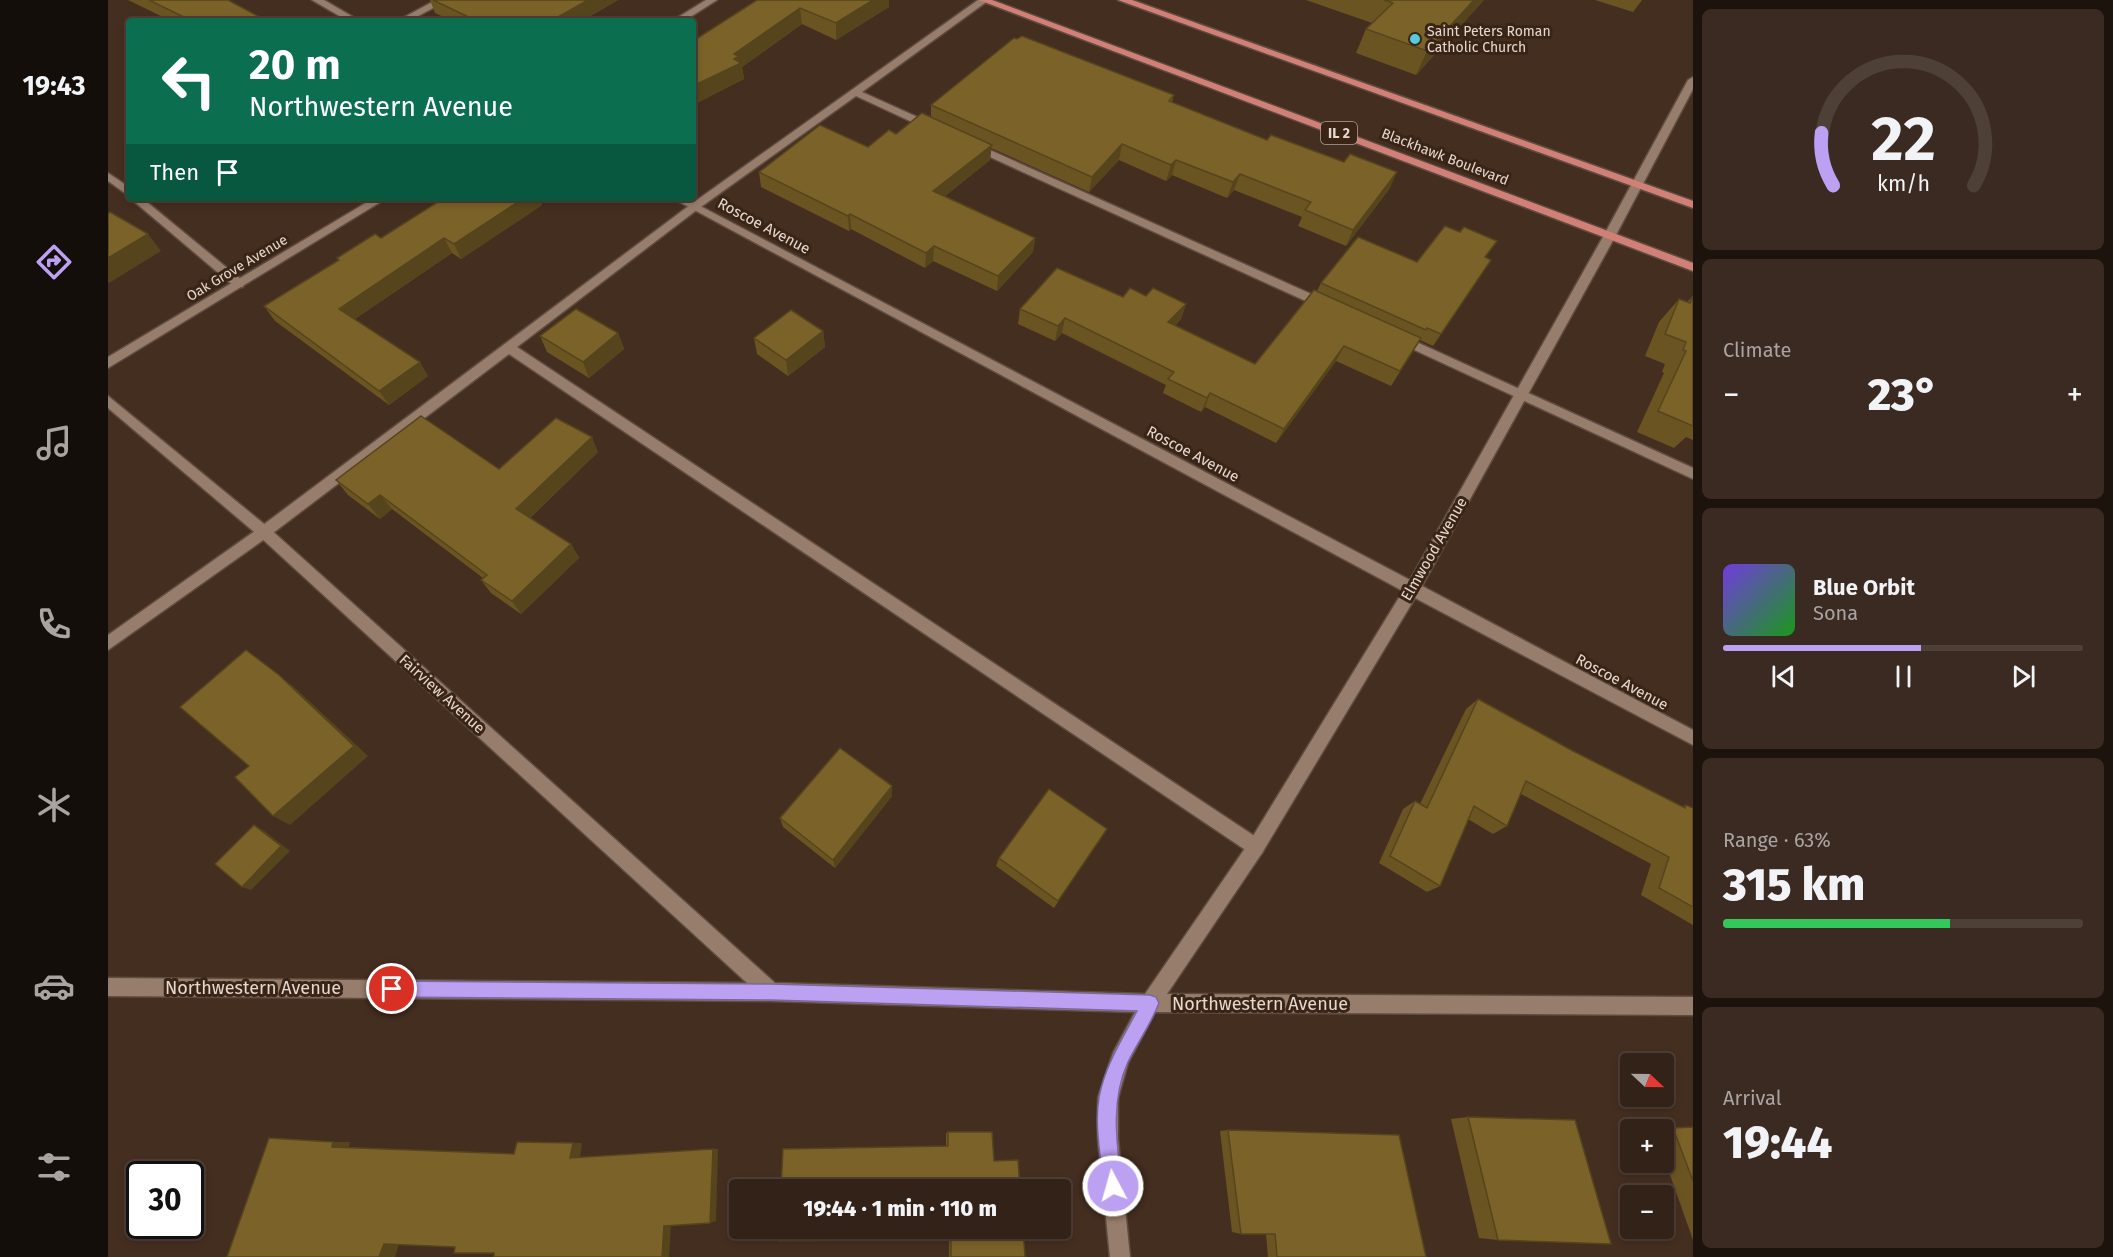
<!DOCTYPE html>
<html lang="en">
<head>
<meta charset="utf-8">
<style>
  :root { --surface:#332218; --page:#3b2a21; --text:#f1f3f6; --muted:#a9a4a2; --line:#4e3f37; --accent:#bca0f2 }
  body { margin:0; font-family:"Fira Sans",sans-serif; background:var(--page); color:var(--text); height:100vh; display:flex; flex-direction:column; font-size:22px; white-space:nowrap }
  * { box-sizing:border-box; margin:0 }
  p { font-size:20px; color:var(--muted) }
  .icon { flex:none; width:33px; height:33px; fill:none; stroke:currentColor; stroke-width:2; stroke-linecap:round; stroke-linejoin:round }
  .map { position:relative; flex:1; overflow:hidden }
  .side { display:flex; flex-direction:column; gap:9px; padding:9px; background:#1c130d; width:420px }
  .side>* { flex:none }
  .guide { position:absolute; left:18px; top:18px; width:570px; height:183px; border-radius:6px; box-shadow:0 3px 9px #0003,0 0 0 2px var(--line); background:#0b6e4f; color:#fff; overflow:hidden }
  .needle { width:39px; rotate:112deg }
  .fabs { position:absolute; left:1512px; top:1053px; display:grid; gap:12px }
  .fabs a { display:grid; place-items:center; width:54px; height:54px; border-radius:6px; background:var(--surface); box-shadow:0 3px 9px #0003,0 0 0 2px var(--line); font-size:30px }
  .speed { position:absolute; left:18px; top:1161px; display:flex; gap:12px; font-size:30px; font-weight:700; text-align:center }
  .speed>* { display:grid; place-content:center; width:78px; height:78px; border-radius:50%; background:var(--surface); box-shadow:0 3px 9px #0003,0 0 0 2px var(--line); line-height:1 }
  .speed .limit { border:3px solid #111; border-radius:9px; background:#fff; color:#111 }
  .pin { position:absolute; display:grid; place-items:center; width:51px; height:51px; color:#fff; margin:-26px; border:3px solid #fff; border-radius:50%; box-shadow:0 2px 6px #0007 }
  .me { position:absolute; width:66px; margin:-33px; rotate:354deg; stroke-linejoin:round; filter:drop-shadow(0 0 4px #0008) }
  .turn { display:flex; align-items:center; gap:21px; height:126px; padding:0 24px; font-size:27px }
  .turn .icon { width:78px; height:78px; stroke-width:2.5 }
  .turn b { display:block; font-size:42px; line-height:51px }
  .then { display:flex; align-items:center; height:57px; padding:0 24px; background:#0003; gap:12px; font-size:22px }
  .big { font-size:45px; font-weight:800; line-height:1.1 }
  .side .widget { flex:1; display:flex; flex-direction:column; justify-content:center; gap:9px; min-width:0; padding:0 21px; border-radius:9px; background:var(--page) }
  .side .dial { align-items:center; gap:0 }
  .dial svg { height:156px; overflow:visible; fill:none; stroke:var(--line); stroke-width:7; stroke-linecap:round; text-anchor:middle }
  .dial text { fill:var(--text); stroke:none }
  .song { display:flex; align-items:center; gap:18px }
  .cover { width:72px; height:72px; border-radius:9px; background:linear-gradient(135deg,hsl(260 70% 55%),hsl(120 70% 35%)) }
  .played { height:6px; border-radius:3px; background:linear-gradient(90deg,var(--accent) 55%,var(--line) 55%) }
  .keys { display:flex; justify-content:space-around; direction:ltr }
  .heat { display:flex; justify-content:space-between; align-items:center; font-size:33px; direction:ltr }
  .charge { height:9px; border-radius:4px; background:linear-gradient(90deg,#34c759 63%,var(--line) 0) }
  .trip { position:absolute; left:621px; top:1179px; width:342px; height:60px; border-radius:6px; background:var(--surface); box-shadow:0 3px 9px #0003,0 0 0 2px var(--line); font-weight:800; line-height:60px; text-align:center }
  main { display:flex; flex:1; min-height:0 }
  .dock { display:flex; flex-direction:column; width:108px; justify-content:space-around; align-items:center; background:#140e0a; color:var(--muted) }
  .dock .icon { width:42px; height:42px }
  .dock .on { color:var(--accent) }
  .dock b { font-size:27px; color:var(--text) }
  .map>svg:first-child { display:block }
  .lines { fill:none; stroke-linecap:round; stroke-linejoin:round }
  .lane-casing { stroke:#5f4c40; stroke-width:3 }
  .street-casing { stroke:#5f4c40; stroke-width:3 }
  .primary-casing { stroke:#5f4c40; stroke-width:3 }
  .lane { fill:#977d6c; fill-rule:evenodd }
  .street { fill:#977d6c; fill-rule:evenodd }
  .primary { fill:#d28077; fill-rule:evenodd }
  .wall { fill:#6a5422 }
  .shaded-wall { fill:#56451c }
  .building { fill:#7b6228; stroke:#56451c; stroke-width:1.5 }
  .route { fill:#bca0f2; stroke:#7a689d; stroke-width:1.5 }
  .poi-dot { fill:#55cae0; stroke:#392416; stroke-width:2 }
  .labels { text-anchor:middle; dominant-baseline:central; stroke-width:6; stroke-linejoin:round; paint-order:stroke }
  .far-poi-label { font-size:14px; fill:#e7d8cf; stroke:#392416; text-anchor:start }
  .shield { fill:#392416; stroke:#b3a298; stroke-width:1.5 }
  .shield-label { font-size:14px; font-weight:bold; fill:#e7d8cf }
  .far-street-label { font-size:14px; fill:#e7d8cf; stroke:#392416 }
  .street-label { font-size:15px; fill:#e7d8cf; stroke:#392416 }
  .near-street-label { font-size:18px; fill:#e7d8cf; stroke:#392416 }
</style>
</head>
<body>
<main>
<nav class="dock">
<b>19:43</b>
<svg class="icon on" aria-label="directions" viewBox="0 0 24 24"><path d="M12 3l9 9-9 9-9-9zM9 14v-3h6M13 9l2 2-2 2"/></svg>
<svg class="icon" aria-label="music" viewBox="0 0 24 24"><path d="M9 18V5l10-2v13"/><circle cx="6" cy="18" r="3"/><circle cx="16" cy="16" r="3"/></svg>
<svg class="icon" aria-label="phone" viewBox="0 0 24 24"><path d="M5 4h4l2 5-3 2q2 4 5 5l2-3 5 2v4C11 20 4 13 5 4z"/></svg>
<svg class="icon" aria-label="climate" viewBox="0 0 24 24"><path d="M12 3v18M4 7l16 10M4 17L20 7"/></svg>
<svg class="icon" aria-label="car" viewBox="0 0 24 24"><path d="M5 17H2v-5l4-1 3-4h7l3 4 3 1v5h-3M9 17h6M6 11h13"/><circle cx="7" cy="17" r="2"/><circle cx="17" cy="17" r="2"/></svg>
<svg class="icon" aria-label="filters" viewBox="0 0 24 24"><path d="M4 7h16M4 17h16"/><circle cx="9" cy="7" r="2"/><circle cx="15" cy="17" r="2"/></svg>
</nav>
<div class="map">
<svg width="1585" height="1257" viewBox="0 0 1585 1257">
  <rect width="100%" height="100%" fill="#442e20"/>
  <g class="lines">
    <defs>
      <g id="lane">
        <path d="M 328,0 L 340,0 L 301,21 L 289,21 Z"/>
        <path d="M 870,0 L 881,0 L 754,92 L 827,125 L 827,129 L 819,129 L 748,96 L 590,209 L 409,347 L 1154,841 L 1157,847 L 1154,853 L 1148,855 L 1142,853 L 401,354 L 161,536 L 0,650 L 0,635 L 151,528 L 582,205 Z"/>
        <path d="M 864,142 L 1221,302 L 1223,305 L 1217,309 L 1213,308 L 860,147 L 859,145 Z"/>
        <path d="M 0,173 L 21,187 L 21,196 L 0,181 Z"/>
        <path d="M 22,198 L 34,198 L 135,281 L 135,287 L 127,287 Z"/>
        <path d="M 1291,334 L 1585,468 L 1585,479 L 1287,341 L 1287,335 Z"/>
      </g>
      <g id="street">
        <path d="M 204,0 L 216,0 L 252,21 L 240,21 Z"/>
        <path d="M 598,0 L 609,0 L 576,21 L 564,21 Z"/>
        <path d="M 1585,77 L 1585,89 L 1508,235 L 1314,586 L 1585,730 L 1585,745 L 1307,598 L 1154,853 L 1059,994 L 1585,997 L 1585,1015 L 1047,1012 L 1020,1063 L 1010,1098 L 1010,1139 L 1022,1257 L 1002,1257 L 990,1139 L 990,1098 L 1005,1053 L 1027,1012 L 663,1001 L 0,996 L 0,978 L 639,983 L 151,536 L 0,408 L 0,396 L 161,528 L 667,983 L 1037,994 L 1142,841 L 1295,591 L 564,198 L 577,198 L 1302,580 L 1496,235 L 1580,80 Z"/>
        <path d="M 266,198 L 279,198 L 0,368 L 0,357 Z"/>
      </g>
      <g id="primary">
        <path d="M 871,0 L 884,0 L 1585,263 L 1585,271 Z"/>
        <path d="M 1010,0 L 1024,0 L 1585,201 L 1585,208 Z"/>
      </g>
    </defs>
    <use href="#lane" class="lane-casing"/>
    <use href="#street" class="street-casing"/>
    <use href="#primary" class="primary-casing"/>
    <use href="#lane" class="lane"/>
    <use href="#street" class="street"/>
    <use href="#primary" class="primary"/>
  </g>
  <g class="wall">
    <path d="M 20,0 L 120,0 L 159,21 L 63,21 Z"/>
    <path d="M 322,0 L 510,0 L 474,21 L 344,21 L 327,13 Z"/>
    <path d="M 649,0 L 781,0 L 781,7 L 728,40 L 694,24 L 634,67 L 636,79 L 585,105 L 585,41 Z"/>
    <path d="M 1198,0 L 1376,0 L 1308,75 L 1248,53 L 1258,29 L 1264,23 Z"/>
    <path d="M 1487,0 L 1534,0 L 1525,12 Z"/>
    <path d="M 1066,95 L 1064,102 L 1282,188 L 1238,246 L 1190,226 L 1194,217 L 1126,190 L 1119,198 L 1064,175 L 1058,181 L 1011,160 L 981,192 L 883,148 L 882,160 L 837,196 L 927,238 L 925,252 L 889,291 L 825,261 L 817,268 L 743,229 L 741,231 L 653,187 L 651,172 L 760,147 L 823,117 L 823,105 Z"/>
    <path d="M 336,198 L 432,198 L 434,205 L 353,259 L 344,253 L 247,319 L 320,376 L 281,405 L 167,321 L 156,306 L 230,260 L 229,258 L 273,238 Z"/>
    <path d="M 1378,258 L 1383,260 L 1325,346 L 1312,340 L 1283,386 L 1228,361 L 1168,443 L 1097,407 L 1093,412 L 1055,393 L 1058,385 L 954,333 L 947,341 L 910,324 L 912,309 L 1015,297 L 1078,304 L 1073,319 L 1067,326 L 1147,364 L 1209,291 L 1213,283 L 1309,262 Z"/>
    <path d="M 1585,296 L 1585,440 L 1578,437 L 1566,448 L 1529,432 L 1556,373 L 1554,372 L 1557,364 L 1537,356 L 1551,322 L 1571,299 L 1579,302 Z"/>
    <path d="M 715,331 L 717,347 L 680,376 L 649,354 L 646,338 Z"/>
    <path d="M 510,333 L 516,349 L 481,378 L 439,352 L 432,336 Z"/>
    <path d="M 490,452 L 422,518 L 463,544 L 471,558 L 413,614 L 383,593 L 373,580 L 375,578 L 284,509 L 272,519 L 240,495 L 228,480 L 391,469 Z"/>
    <path d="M 1370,699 L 1465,751 L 1574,807 L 1578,805 L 1585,808 L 1585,925 L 1533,895 L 1543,864 L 1413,794 L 1399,826 L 1385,834 L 1360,819 L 1332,886 L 1319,892 L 1271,863 L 1295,809 L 1307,801 L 1312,804 L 1358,709 Z"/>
    <path d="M 784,786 L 784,796 L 727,868 L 675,827 L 672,818 Z"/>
    <path d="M 993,838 L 946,908 L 888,866 L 891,858 Z"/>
    <path d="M 1360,1117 L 1390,1240 L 1371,1238 L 1343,1119 Z"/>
    <path d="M 1585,1127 L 1585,1240 L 1556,1158 L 1556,1130 L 1545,1130 L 1545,1128 Z"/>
    <path d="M 1120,1130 L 1318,1257 L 1160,1257 L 1158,1234 L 1133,1234 L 1124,1232 L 1112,1131 Z"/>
    <path d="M 840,1132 L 886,1161 L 838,1146 L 838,1133 Z"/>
    <path d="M 915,1228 L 917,1257 L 841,1257 L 841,1239 Z"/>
  </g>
  <g class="shaded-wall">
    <path d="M 480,0 L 510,0 L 474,21 L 443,21 Z"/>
    <path d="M 765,0 L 781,0 L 781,7 L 728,40 L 728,23 Z"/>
    <path d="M 1366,0 L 1376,0 L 1308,75 L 1319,51 Z"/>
    <path d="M 692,8 L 694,24 L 634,67 L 636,79 L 585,105 L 585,86 L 626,59 L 626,54 Z"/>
    <path d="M 1014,144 L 1011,160 L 981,192 L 984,177 Z"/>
    <path d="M 884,145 L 882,160 L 824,206 L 825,191 Z"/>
    <path d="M 1068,160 L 1064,175 L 1058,181 L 1063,165 Z"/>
    <path d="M 1289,172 L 1282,188 L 1238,246 L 1245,230 Z"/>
    <path d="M 1132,174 L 1126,190 L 1119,198 L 1125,182 Z"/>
    <path d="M 416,198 L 432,198 L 434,205 L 353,259 L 346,244 Z"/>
    <path d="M 742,214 L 743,229 L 741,231 L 740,216 Z"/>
    <path d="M 40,234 L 53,251 L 1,283 L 0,282 L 0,258 Z"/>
    <path d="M 336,238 L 344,253 L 241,323 L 231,309 Z"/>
    <path d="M 927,238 L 925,252 L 889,291 L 890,276 Z"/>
    <path d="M 826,246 L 825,261 L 817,268 L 818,253 Z"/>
    <path d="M 1078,304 L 1073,319 L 1056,337 L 1060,322 Z"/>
    <path d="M 957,318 L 954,333 L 947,341 L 950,326 Z"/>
    <path d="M 715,331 L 717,347 L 680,376 L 678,360 Z"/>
    <path d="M 510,333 L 516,349 L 481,378 L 475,362 Z"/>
    <path d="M 1236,346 L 1228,361 L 1168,443 L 1176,429 Z"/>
    <path d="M 312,362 L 320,376 L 281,405 L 271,391 Z"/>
    <path d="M 1102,393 L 1097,407 L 1093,412 L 1099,398 Z"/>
    <path d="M 484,437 L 490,452 L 416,523 L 408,509 Z"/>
    <path d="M 272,495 L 284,509 L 272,519 L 260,504 Z"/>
    <path d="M 463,544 L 471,558 L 413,614 L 404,601 Z"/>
    <path d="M 171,675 L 186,687 L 260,756 L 182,825 L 165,816 Z"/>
    <path d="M 784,786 L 784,796 L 727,868 L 725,860 Z"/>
    <path d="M 146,825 L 155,830 L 182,851 L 143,890 L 134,887 Z"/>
    <path d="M 225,1142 L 242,1142 L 241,1147 L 224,1147 Z"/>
    <path d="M 465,1143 L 474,1143 L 472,1158 L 462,1158 Z"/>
    <path d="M 605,1149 L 610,1149 L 608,1221 L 602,1223 Z"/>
    <path d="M 563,1224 L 561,1257 L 554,1257 L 556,1226 Z"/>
    <path d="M 292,1241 L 287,1257 L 271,1257 L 276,1244 Z"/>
  </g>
  <g class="building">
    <path d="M 41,0 L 120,0 L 159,21 L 84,21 Z"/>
    <path d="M 325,0 L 480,0 L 443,21 L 369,21 Z"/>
    <path d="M 649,0 L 765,0 L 728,23 L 692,8 L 626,54 L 631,56 L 626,59 L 633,63 L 585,86 L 585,41 Z"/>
    <path d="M 1276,0 L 1366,0 L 1319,51 L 1258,29 L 1285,3 Z"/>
    <path d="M 914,36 L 1066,95 L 1061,101 L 1159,140 L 1163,135 L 1236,162 L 1242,154 L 1289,172 L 1245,230 L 1197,210 L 1203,202 L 1132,174 L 1125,182 L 1068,160 L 1063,165 L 1014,144 L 984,177 L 823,105 L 906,38 L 909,39 Z"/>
    <path d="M 814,113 L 884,145 L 825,191 L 927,238 L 890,276 L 826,246 L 818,253 L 742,214 L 740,216 L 651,172 L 712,125 L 760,147 L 781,130 L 788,134 Z"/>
    <path d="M 336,198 L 416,198 L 346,244 L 336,238 L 231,309 L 312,362 L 271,391 L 156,306 L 231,260 L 229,258 L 267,234 L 273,238 Z"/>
    <path d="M 2,212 L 40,234 L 0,258 L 0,214 Z"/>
    <path d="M 1337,226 L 1352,232 L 1356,227 L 1389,241 L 1377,257 L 1383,260 L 1333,334 L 1319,328 L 1318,330 L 1213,283 L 1250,237 L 1309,262 Z"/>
    <path d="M 949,268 L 1015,297 L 1022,288 L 1038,296 L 1045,288 L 1078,304 L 1060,322 L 1147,364 L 1206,290 L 1313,338 L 1292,371 L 1236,346 L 1176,429 L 1102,393 L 1099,398 L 1060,379 L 1066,372 L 957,318 L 950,326 L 912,309 Z"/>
    <path d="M 1585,296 L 1585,426 L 1550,411 L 1578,351 L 1575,350 L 1578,342 L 1557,334 L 1571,299 L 1582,303 Z"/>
    <path d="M 468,309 L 510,333 L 475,362 L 432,336 Z"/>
    <path d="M 683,310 L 715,331 L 678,360 L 646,338 Z"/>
    <path d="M 313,416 L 391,469 L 448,418 L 484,437 L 408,509 L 463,544 L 404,601 L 373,580 L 379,575 L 272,495 L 260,504 L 228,480 Z"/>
    <path d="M 138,650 L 171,675 L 246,746 L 165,816 L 127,777 L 141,766 L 72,707 Z"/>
    <path d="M 1370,699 L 1465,751 L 1577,808 L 1578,805 L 1585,808 L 1585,907 L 1551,888 L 1561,857 L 1418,781 L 1399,826 L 1366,806 L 1332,886 L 1282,856 L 1307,801 L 1319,808 Z"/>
    <path d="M 732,748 L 784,786 L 725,860 L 672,818 Z"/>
    <path d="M 941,789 L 999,829 L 950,901 L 891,858 Z"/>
    <path d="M 146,825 L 173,846 L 134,887 L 107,864 Z"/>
    <path d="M 1360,1117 L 1467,1120 L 1503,1244 L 1390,1240 Z"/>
    <path d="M 1585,1127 L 1585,1181 L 1565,1128 Z"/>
    <path d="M 1120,1130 L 1291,1135 L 1318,1257 L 1169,1257 L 1167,1234 L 1133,1234 Z"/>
    <path d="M 840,1132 L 884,1132 L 886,1161 L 910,1160 L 912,1190 L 673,1190 L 675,1149 L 840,1146 Z"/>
    <path d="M 161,1138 L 225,1142 L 224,1147 L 406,1154 L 409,1142 L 465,1143 L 462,1158 L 605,1149 L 602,1223 L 556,1226 L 554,1257 L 386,1257 L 386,1253 L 346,1253 L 347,1247 L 276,1244 L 271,1257 L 119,1257 Z"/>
    <path d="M 672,1228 L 915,1228 L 917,1257 L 843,1257 L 843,1239 L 671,1241 Z"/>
  </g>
  <path class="route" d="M 284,981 L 663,984 L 1042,995 L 1048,997 L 1051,1003 C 1043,1024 1030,1042 1020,1062 C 1002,1101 1009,1145 1014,1186 L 1011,1193 L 1005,1196 L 998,1193 L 996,1186 C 993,1158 986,1126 991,1097 C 997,1066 1014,1039 1029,1011 L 663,1000 L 284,997 L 278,995 L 276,989 L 278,983 Z"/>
  <circle class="poi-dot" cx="1307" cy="39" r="6"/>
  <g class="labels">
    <g class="far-poi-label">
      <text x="1319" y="31">Saint Peters Roman<tspan x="1319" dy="16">Catholic Church</tspan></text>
    </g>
    <rect class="shield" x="1213" y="122" width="36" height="22" rx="4.5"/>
    <g class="shield-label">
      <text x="1231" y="133">IL 2</text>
    </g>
    <g class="far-street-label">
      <text transform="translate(1337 157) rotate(21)">Blackhawk Boulevard</text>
      <text transform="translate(129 268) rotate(-31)">Oak Grove Avenue</text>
    </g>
    <g class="street-label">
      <text transform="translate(656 226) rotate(28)">Roscoe Avenue</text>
      <text transform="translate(1085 454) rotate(28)">Roscoe Avenue</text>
      <text transform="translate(1326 549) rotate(-60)">Elmwood Avenue</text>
      <text transform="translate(1514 682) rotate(28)">Roscoe Avenue</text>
      <text transform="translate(334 694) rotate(42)">Fairview Avenue</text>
    </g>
    <g class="near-street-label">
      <text x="145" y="988">Northwestern Avenue</text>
      <text x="1152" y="1004">Northwestern Avenue</text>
    </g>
  </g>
</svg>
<div class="fabs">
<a><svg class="needle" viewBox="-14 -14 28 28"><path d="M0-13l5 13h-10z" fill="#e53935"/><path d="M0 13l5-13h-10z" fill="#a9a4a2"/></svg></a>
<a>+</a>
<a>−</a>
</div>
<div class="speed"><div class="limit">30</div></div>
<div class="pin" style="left:284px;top:989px;background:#d93025"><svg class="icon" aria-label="arrive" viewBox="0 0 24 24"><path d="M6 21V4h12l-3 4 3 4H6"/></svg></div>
<svg class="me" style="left:1005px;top:1186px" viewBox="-20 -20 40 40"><circle r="17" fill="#bca0f2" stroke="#fff" stroke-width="3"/><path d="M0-11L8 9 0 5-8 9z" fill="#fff"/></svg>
<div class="trip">19:44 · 1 min · 110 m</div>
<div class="guide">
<div class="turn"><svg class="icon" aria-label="left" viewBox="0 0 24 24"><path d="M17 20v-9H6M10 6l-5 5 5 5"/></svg><div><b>20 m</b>Northwestern Avenue</div></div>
<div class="then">Then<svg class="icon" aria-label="arrive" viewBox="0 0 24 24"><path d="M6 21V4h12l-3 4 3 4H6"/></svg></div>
</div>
</div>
<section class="side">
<div class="widget dial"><svg viewBox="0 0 100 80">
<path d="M14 69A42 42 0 1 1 86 69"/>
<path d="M14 69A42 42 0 0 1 8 42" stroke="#bca0f2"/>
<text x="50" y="56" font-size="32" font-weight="700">22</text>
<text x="50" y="72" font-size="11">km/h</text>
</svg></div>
<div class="widget"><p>Climate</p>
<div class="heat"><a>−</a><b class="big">23°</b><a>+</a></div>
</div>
<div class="widget">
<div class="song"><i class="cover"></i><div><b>Blue Orbit</b><p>Sona</p></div></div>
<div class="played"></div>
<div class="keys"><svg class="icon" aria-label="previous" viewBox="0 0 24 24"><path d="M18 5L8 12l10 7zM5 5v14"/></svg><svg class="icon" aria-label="pause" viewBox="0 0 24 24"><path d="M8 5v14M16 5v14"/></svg><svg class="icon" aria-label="next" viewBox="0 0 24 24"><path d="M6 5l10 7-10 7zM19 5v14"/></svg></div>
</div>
<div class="widget"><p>Range · 63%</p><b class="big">315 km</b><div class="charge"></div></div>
<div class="widget"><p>Arrival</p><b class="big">19:44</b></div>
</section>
</main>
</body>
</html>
